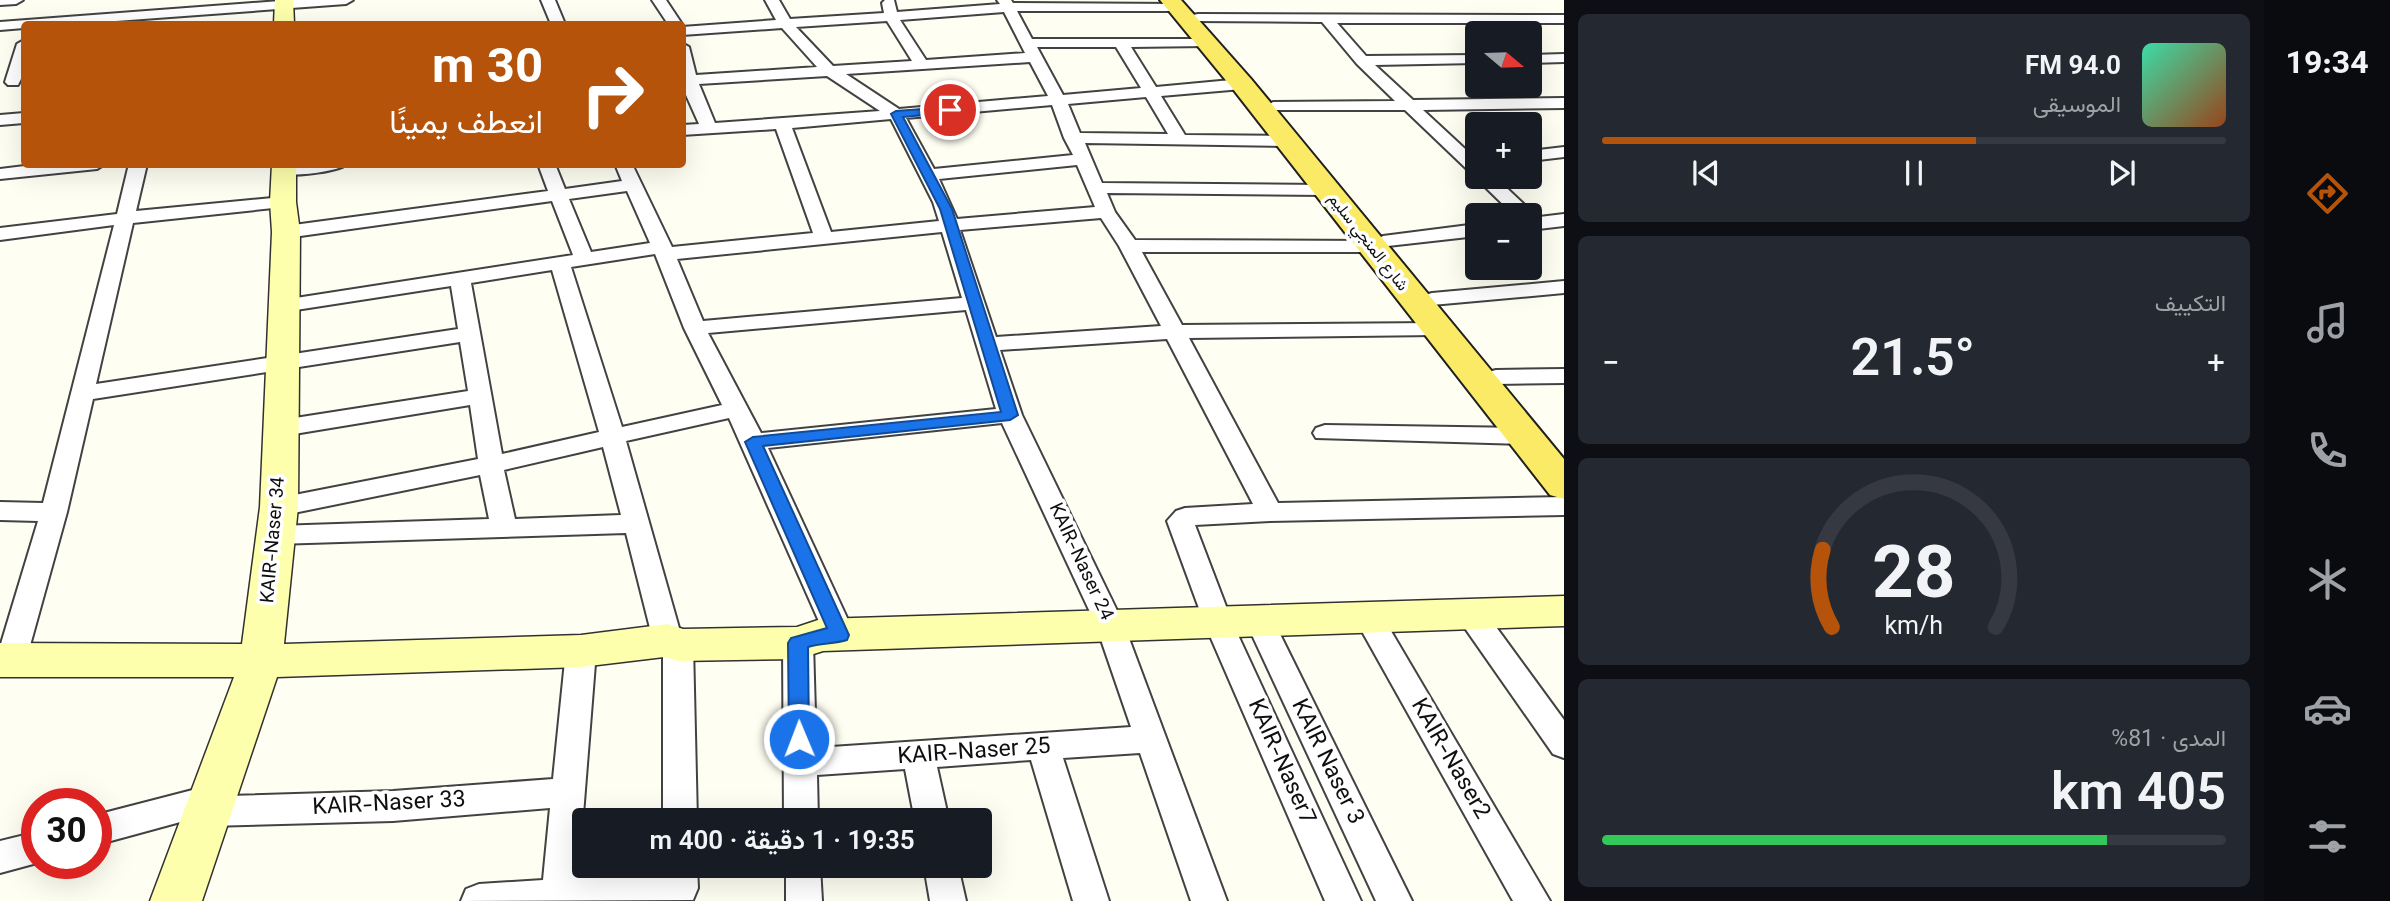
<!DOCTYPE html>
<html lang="ar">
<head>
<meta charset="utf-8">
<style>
  :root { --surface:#171b24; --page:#242831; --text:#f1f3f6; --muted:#9ea1a6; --line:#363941; --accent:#b45309 }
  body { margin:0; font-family:Georgia,Vazirmatn,serif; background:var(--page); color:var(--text); direction:rtl; height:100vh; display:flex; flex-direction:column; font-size:26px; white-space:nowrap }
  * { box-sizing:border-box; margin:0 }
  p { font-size:23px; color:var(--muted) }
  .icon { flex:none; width:38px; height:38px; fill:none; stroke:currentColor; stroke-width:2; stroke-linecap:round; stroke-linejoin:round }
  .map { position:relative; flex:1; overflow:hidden; direction:ltr }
  .panel { display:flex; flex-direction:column; gap:14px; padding:14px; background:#0d0f14; width:700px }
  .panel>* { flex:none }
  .top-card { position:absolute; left:21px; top:21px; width:665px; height:147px; border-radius:7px; box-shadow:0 7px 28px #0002; direction:rtl; background:#b45309; color:#fff; overflow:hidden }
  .needle { width:46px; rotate:109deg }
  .controls { position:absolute; left:1465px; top:21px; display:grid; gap:14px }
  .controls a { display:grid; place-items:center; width:77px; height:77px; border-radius:7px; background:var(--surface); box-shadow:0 7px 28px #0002; font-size:35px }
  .speed { position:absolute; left:21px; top:788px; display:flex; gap:14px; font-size:35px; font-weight:700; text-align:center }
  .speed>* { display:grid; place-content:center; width:91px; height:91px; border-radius:50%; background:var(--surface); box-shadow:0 7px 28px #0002; line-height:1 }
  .speed .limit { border:10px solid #d22; background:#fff; color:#111 }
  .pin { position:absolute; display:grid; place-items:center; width:60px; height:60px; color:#fff; margin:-30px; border:4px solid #fff; border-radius:50%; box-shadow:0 2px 7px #0007 }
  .me { position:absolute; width:77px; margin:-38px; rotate:359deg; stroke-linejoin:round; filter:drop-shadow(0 0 5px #0008) }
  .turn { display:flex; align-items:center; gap:24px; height:147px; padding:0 28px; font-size:32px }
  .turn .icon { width:91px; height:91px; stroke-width:2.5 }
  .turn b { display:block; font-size:49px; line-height:60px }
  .big { font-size:52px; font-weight:600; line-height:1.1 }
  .panel .widget { flex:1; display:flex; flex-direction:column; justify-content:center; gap:10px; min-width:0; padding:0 24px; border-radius:10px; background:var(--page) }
  .panel .dial { align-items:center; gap:0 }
  .dial svg { height:182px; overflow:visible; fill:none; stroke:var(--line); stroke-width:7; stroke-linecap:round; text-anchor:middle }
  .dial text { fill:var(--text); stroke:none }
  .song { display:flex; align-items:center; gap:21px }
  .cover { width:84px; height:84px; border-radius:10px; background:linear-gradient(135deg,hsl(160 70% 55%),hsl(20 70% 35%)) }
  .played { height:7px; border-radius:4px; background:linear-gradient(90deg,var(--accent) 60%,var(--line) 60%) }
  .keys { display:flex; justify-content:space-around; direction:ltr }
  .heat { display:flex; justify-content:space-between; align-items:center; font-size:38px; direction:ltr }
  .charge { height:10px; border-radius:5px; background:linear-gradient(90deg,#34c759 81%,var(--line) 0) }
  .trip { position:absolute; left:572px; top:808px; width:420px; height:70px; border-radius:7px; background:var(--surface); box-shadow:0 7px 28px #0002; font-weight:600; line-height:70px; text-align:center; direction:rtl }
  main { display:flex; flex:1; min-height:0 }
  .dock { display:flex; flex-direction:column; width:126px; justify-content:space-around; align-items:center; background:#090b0e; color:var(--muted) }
  .dock .icon { width:49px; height:49px }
  .dock .on { color:var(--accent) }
  .dock b { font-size:32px; color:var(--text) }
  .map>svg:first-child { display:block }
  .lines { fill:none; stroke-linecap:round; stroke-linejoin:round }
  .street-casing { stroke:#424242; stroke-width:4 }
  .secondary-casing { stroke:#313131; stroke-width:3 }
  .primary-casing { stroke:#202020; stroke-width:4 }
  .street { fill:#fff; fill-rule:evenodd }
  .secondary { fill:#feffad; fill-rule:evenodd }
  .primary { fill:#fbea65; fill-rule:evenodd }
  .route { fill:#1a73e8; stroke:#114b97; stroke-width:2 }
  .labels { text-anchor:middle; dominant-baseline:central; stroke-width:7; stroke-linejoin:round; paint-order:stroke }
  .far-street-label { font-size:16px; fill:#0f0f0f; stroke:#fff }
  .street-label { font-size:19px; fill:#0f0f0f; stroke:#fff }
  .near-street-label { font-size:23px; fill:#0f0f0f; stroke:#fff }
</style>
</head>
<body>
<main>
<nav class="dock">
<b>19:34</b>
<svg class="icon on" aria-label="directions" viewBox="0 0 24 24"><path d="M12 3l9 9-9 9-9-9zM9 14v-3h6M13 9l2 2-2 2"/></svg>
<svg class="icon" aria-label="music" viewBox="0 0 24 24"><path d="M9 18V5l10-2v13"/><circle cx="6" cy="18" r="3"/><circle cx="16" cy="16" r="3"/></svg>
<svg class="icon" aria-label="phone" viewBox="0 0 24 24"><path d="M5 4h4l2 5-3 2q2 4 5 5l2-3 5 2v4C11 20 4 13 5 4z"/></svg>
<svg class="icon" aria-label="climate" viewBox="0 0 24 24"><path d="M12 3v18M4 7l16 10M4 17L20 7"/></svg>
<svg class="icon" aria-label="car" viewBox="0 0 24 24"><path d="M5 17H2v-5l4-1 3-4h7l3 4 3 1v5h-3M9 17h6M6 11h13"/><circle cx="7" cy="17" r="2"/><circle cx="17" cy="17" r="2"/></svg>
<svg class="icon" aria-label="filters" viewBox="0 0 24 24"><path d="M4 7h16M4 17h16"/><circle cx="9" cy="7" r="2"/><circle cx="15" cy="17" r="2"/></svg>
</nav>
<section class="panel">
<div class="widget">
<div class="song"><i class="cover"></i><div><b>94.0 FM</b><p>الموسيقى</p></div></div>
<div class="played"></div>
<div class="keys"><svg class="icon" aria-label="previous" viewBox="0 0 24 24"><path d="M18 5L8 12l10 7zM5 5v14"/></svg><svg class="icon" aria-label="pause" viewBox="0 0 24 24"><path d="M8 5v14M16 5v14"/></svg><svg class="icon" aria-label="next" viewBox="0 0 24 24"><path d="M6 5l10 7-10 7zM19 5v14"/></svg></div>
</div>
<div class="widget"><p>التكييف</p>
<div class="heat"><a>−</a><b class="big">21.5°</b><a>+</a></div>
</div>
<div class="widget dial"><svg viewBox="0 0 100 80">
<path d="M14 69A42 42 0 1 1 86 69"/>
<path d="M14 69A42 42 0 0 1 10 35" stroke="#b45309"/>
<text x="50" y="56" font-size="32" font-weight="700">28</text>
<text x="50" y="72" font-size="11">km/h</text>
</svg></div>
<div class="widget"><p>المدى · 81%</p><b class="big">405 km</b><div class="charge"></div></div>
</section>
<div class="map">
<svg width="1564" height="901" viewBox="0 0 1564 901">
  <rect width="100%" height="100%" fill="#fffef2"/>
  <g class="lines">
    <defs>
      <g id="street">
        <path d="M 0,0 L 23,0 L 16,4 L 0,5 Z"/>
        <path d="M 293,0 L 353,0 L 346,4 L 75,24 L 24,24 L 24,28 L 0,30 L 0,22 Z"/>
        <path d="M 541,0 L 555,0 L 565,24 L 551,24 Z"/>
        <path d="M 652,0 L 666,0 L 682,24 L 668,24 Z"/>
        <path d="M 765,0 L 779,0 L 790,19 L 884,13 L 882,3 L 885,0 L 894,0 L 897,12 L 1000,4 L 997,0 L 1011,0 L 1013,3 L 1180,4 L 1182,7 L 1175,11 L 1017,11 L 1032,39 L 1212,39 L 1214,42 L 1207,46 L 1131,47 L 1156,87 L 1242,79 L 1250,84 L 1242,89 L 1161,96 L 1185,135 L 1285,136 L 1293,141 L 1285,146 L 1085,143 L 1102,183 L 1325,185 L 1334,190 L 1325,195 L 1107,193 L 1115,212 L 1135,240 L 1374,241 L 1383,236 L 1477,224 L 1477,236 L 1379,247 L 1370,252 L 1142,252 L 1182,325 L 1436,323 L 1444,324 L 1447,329 L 1444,334 L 1436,335 L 1189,338 L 1278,503 L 1564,497 L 1564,515 L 1270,521 L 1195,525 L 1232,622 L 1361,901 L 1325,901 L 1204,622 L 1167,521 L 1176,511 L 1185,508 L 1253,504 L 1167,339 L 1000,350 L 1022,415 L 1124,625 L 1227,901 L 1191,901 L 1140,753 L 1063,758 L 1109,901 L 1073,901 L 1031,760 L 937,767 L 949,821 L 915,821 L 905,769 L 817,775 L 818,821 L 784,821 L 783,643 L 788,635 L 798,632 L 808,635 L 813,643 L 816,748 L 1131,727 L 1096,625 L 1002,423 L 768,448 L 855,635 L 850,643 L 840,646 L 830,643 L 825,635 L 729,418 L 626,441 L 681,635 L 688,637 L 693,645 L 697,821 L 663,821 L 663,650 L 658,648 L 653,640 L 626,533 L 276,544 L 267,542 L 263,535 L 267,528 L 276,526 L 489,519 L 480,475 L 279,516 L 270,513 L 266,507 L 270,501 L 279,498 L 478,459 L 470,405 L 282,436 L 274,433 L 270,428 L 274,423 L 282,420 L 468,391 L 460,342 L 93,399 L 67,512 L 26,660 L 22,668 L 11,672 L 0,668 L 0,647 L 38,521 L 0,520 L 0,502 L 43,503 L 114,225 L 0,240 L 0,228 L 117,214 L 129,164 L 147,164 L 136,211 L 283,197 L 292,202 L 283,207 L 133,223 L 96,384 L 458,329 L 451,286 L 283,312 L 276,310 L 273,306 L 276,302 L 283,300 L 573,255 L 552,201 L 286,238 L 276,232 L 286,226 L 548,191 L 538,164 L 555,164 L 565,189 L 622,181 L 615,164 L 632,164 L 672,247 L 813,233 L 776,129 L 682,135 L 682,125 L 699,124 L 682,86 L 682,43 L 689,47 L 696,75 L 817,67 L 782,28 L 682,35 L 682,27 L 776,20 ZM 1004,12 L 1025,53 L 926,60 L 900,20 ZM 887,21 L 912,61 L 833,66 L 796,27 ZM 1037,47 L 1116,47 L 1141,88 L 1063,95 ZM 1030,62 L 1048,96 L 899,109 L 846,74 ZM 827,76 L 880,111 L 715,123 L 699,84 ZM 1146,97 L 1168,134 L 1080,133 L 1068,104 ZM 1052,105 L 1064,138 L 1073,155 L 934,169 L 906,118 ZM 891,119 L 933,202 L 939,221 L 831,232 L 792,128 ZM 1077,165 L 1095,207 L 957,219 L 939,179 ZM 627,191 L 650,243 L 591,252 L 569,199 ZM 1101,218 L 1119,246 L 1161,326 L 996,337 L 960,230 ZM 942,232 L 962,298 L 703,321 L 677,259 ZM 655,254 L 684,328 L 722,405 L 622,427 L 571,267 ZM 552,270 L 599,432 L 502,454 L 471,283 ZM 966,310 L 996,409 L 761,433 L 708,333 ZM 603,447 L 621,515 L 515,519 L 504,470 Z"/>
        <path d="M 1198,14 L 1564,15 L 1564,23 L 1337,23 L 1366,56 L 1477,55 L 1477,63 L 1375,65 L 1413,100 L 1564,98 L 1564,108 L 1423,110 L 1477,160 L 1477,174 L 1471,173 L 1405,110 L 1267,110 L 1265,107 L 1273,102 L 1395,101 L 1357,64 L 1322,22 L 1193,21 L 1193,15 Z"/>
        <path d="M 24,40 C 25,55 26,71 18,85 L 8,85 L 5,82 L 17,44 Z"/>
        <path d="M 1564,54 L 1564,62 L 1530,63 L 1530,55 Z"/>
        <path d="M 24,113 L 24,123 L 0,125 L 0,115 Z"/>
        <path d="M 1564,147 L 1564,157 L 1530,161 L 1530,151 Z"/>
        <path d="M 41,164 L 105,164 L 97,169 L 0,179 L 0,169 Z"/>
        <path d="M 294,164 L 347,164 C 338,172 283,179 275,171 L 278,167 Z"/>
        <path d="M 1477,176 L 1495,177 L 1531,211 L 1533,215 L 1531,218 L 1564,214 L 1564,226 L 1530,230 L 1530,215 L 1514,215 L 1479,181 Z"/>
        <path d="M 1564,281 L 1564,293 L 1432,305 L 1425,303 L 1422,299 L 1425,295 L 1432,293 Z"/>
        <path d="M 1564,369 L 1564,383 L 1496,384 L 1488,382 L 1485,377 L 1488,372 L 1496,370 Z"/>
        <path d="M 1325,425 L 1524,428 L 1533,431 L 1536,436 L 1533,441 L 1524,444 L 1316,438 L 1313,433 L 1316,428 Z"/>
        <path d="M 1470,602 L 1480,605 L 1564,720 L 1564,758 L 1553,754 L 1460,621 L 1456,613 L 1460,605 Z"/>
        <path d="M 1368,606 L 1378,609 L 1550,901 L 1513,901 L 1354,617 L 1358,609 Z"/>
        <path d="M 1260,611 L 1270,614 L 1274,622 L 1412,901 L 1376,901 L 1246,622 L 1250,614 Z"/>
        <path d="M 581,640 L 591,643 L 596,651 L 578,878 L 662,873 L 663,866 L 697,866 L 698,888 L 693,900 L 461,901 L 466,889 L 479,884 L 543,880 L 550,808 L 393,821 L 208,826 L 195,818 L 96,845 L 96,815 L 212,785 L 224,789 L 227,796 L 393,791 L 553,779 L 566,651 L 571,643 Z"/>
        <path d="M 37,832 L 37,863 L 0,873 L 0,841 Z"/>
        <path d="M 786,866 L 820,866 L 822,901 L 786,901 Z"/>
        <path d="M 924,866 L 958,866 L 966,901 L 930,901 Z"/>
      </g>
      <g id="secondary">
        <path d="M 275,0 L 293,0 L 294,24 L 274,24 Z"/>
        <path d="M 272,164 L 296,164 L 296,202 L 300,232 L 298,507 L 284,644 L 581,635 L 668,624 L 683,629 L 797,627 L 821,619 L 1564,596 L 1564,626 L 823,651 L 798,659 L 678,661 L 664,657 L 581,667 L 277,677 L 202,901 L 150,901 L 234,677 L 0,677 L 0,643 L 242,644 L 260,507 L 272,232 L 270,202 Z"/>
      </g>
      <path id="primary" d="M 1160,0 L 1181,0 L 1251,79 L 1564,459 L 1564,499 L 1550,495 L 1233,89 Z"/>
    </defs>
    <use href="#street" class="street-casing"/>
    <use href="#secondary" class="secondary-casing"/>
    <use href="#primary" class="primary-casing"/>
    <use href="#street" class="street"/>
    <use href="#secondary" class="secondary"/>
    <use href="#primary" class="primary"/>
  </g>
  <path class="route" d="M 950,107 L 954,108 L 954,112 L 903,117 L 952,209 L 1018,415 L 1010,420 L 763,446 L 849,635 L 847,640 C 834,644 821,643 808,647 L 809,739 L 806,745 L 799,747 L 792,745 L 789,739 L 788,643 L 791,638 L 827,628 L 745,442 L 753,437 L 1001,412 L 940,209 L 891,114 L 896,111 Z"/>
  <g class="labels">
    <g class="far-street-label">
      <text transform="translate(1367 243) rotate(52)">شارع المنجي سليم</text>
    </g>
    <g class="street-label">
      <text transform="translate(274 540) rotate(-85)">KAIR-Naser 34</text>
      <text transform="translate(1080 562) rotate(65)">KAIR-Naser 24</text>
    </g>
    <g class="near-street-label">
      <text transform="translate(974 752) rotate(-4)">KAIR-Naser 25</text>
      <text transform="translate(1450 759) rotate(60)">KAIR-Naser2</text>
      <text transform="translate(1281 762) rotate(66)">KAIR-Naser7</text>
      <text transform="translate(1327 762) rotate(64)">KAIR Naser 3</text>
      <text transform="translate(389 804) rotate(-3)">KAIR-Naser 33</text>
    </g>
  </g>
</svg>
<div class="controls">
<a><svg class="needle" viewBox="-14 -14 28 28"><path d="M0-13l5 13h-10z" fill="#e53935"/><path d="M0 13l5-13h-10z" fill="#9ea1a6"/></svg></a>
<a>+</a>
<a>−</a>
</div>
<div class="speed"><div class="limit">30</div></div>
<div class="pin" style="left:950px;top:110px;background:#d93025"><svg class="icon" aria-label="arrive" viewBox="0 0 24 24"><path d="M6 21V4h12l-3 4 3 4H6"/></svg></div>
<svg class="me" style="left:799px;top:739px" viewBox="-20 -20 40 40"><circle r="17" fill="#1a73e8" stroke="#fff" stroke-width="3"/><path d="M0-11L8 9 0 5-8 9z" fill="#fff"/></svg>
<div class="trip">19:35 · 1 دقيقة · 400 m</div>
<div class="top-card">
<div class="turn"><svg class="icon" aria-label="right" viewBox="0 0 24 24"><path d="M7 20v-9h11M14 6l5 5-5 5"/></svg><div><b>30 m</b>انعطف يمينًا</div></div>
</div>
</div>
</main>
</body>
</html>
